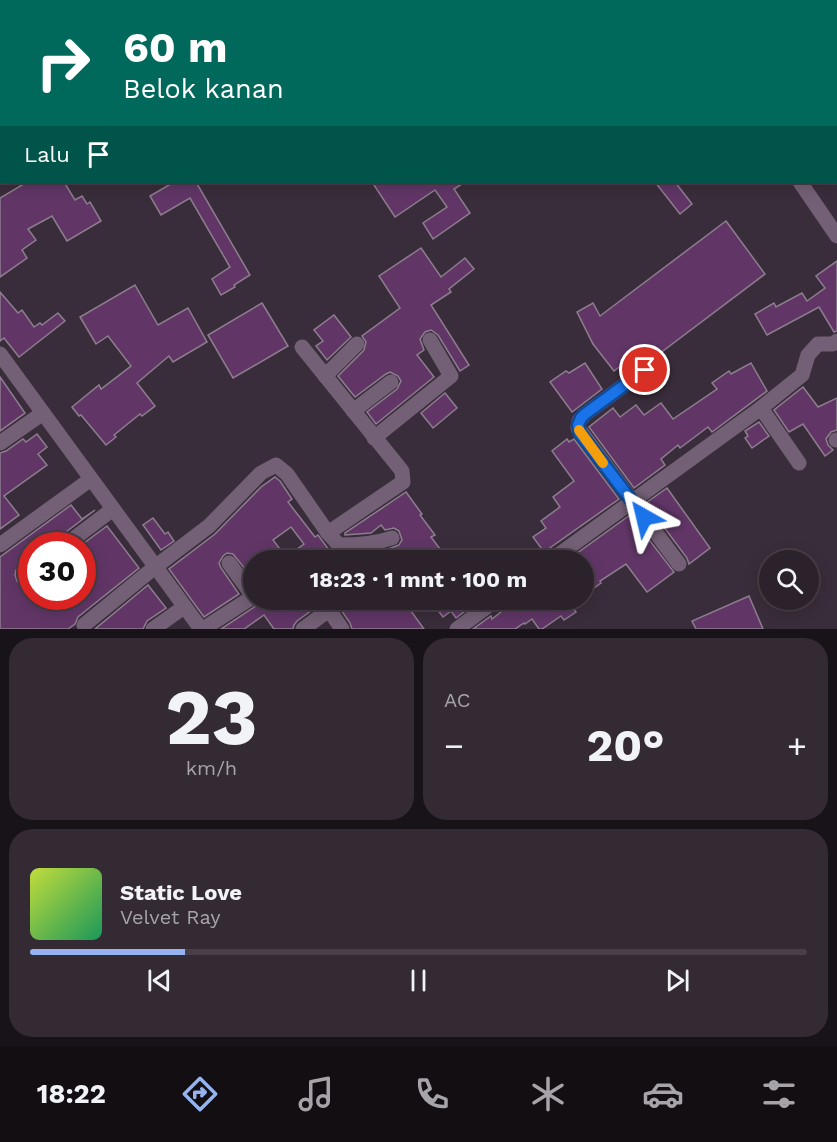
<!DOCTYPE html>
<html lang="id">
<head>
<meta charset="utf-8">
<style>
  :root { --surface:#2c222c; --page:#342a34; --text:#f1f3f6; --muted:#a6a4a9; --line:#483f48; --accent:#95b2f1 }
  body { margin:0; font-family:"Work Sans",sans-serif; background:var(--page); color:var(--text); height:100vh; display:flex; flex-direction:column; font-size:22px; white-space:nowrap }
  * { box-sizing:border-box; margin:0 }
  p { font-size:20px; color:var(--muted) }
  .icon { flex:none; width:33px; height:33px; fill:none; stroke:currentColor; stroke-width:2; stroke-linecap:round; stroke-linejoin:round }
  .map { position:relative; height:629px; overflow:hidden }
  .side { display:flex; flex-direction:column; gap:9px; padding:9px; background:#181318; flex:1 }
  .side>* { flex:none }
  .banner { position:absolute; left:0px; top:0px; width:837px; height:183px; box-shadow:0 3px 15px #0003,0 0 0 2px var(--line); background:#00695c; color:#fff; overflow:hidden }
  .tools { position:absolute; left:759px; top:550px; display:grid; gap:12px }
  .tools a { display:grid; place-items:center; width:60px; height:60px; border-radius:50%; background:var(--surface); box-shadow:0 3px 15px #0003,0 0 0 2px var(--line); font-size:30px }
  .speed { position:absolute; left:18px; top:532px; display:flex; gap:12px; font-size:30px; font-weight:700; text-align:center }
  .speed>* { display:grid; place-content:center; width:78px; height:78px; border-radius:50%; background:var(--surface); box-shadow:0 3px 15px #0003,0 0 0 2px var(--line); line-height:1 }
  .speed .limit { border:9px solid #d22; background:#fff; color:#111 }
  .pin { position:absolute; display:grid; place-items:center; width:51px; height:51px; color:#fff; margin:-26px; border:3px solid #fff; border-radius:50%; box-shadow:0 2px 6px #0007 }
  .me { position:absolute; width:66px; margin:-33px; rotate:323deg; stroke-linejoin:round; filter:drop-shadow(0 0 4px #0008) }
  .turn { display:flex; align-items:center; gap:21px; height:126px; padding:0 24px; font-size:27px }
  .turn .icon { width:78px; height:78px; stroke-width:2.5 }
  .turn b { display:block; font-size:42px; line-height:51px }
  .then { display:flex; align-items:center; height:57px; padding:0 24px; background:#0003; gap:12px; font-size:22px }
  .big { font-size:45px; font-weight:700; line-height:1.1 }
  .side .card { flex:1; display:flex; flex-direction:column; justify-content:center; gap:9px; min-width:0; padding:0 21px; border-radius:24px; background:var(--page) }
  .side .dial { align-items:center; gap:0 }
  .dial b { font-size:78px; line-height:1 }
  .song { display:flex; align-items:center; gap:18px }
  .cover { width:72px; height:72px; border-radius:9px; background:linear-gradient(135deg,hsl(70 70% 55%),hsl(150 70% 35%)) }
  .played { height:6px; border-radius:3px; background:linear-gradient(90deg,var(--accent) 20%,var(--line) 20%) }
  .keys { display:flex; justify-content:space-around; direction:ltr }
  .heat { display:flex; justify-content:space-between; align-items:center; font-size:33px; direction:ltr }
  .side .tiles { flex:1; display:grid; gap:9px; grid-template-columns:1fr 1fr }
  .card:last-child { grid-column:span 2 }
  .trip { position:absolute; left:243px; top:550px; width:351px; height:60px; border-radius:30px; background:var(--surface); box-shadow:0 3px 15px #0003,0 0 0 2px var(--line); font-weight:700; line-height:60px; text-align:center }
  .menu { display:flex; height:96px; justify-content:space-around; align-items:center; background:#120e12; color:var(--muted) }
  .menu .icon { width:42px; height:42px }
  .menu .current { color:var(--accent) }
  .menu b { font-size:27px; color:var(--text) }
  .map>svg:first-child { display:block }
  .building { fill:#613667; stroke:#8d7e8e; stroke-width:1.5 }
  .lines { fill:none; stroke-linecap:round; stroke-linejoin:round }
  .minor { stroke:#746076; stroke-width:15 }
  .highway { stroke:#ce9cd3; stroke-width:18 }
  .route-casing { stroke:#114b97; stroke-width:15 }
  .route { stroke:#1a73e8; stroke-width:10 }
  .slow { stroke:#f59e0b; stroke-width:10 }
</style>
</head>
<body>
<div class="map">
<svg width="837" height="629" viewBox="0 0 837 629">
  <rect width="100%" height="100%" fill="#3a2d3b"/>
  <g class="building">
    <path d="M 27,182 L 64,182 L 75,200 L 82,196 L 87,204 L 90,202 L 101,221 L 67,241 L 52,216 L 28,229 L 36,240 L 22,250 L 27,258 L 0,277 L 0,198 Z"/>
    <path d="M 174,182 L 196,182 L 250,275 L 234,285 L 235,287 L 221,295 L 212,279 L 230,267 L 190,198 L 161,215 L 150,196 Z"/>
    <path d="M 372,182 L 465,182 L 454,189 L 470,213 L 433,239 L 423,223 L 447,207 L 435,190 L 395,217 Z"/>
    <path d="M 655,182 L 675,182 L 692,204 L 680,214 Z"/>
    <path d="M 726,221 L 765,274 L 651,360 L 643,349 L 614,371 L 593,344 L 577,312 L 593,303 L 600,316 Z"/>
    <path d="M 421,248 L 441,277 L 465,258 L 474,269 L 449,289 L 451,292 L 431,305 L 469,365 L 460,371 L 438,335 L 431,330 L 425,332 L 420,339 L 424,350 L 417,355 L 434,377 L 376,424 L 367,412 L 397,389 L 401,381 L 398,376 L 390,372 L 386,374 L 355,397 L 338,376 L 364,350 L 366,342 L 362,336 L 400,308 L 379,276 Z"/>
    <path d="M 837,261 L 837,331 L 834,332 L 819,307 L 767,335 L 755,314 L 774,303 L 776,307 L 802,293 L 807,301 L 825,288 L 816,276 Z"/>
    <path d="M 135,285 L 158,325 L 188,308 L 207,342 L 173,362 L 169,356 L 137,383 L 155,406 L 142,416 L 140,414 L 114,435 L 116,437 L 106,445 L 81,415 L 79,416 L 72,407 L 99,385 L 101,389 L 131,366 L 108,336 L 96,344 L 80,317 Z"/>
    <path d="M 0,292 L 18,313 L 22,310 L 34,327 L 40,323 L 42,325 L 58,313 L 65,321 L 19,357 L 4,338 L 0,341 Z"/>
    <path d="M 262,303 L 288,346 L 233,378 L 208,335 Z"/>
    <path d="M 334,315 L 351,337 L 327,360 L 316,346 L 323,341 L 314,330 Z"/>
    <path d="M 585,363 L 602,389 L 572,412 L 550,382 L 566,371 L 569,373 Z"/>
    <path d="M 751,363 L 767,391 L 712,432 L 708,427 L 680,448 L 678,445 L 661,459 L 665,465 L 634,488 L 589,427 L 613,408 L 620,417 L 636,405 L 644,415 L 661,403 L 673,419 L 717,389 L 712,383 L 729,371 L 731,374 Z"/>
    <path d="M 0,377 L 25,413 L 0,431 Z"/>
    <path d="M 803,387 L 818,407 L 837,398 L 837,430 L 831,432 L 826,439 L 828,445 L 833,450 L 825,456 L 803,424 L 789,432 L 774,410 Z"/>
    <path d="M 445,393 L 457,408 L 433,428 L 421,413 Z"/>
    <path d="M 759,422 L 769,436 L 752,448 L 745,438 L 748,436 L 745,431 Z"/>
    <path d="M 37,434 L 47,447 L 38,454 L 47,465 L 4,496 L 19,515 L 0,529 L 0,453 L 6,451 L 23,439 L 26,442 Z"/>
    <path d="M 567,439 L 569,442 L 574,439 L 619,499 L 544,552 L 533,537 L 546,528 L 541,521 L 560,507 L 553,497 L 574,481 L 552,451 Z"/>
    <path d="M 275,477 L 280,481 L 292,499 L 288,502 L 315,537 L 318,535 L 337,561 L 345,555 L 364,554 L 370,561 L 320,561 L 318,556 L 315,553 L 306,550 L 298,554 L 293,561 L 289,555 L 304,544 L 291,527 L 273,540 L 283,553 L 272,561 L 254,561 L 254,580 L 233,554 L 227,553 L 223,556 L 219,563 L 221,568 L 239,594 L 204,617 L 169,569 L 215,534 L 261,487 Z"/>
    <path d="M 667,488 L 710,548 L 689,564 L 687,558 L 646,503 Z"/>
    <path d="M 406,492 L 422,514 L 420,515 L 435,535 L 431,537 L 449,561 L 371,561 L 386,550 L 399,545 L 402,540 L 399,531 L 394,528 L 385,530 L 381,525 L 371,533 L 345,535 L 345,533 Z"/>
    <path d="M 71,505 L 82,519 L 95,510 L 58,538 L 54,546 L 32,546 L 32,560 L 19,567 L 16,570 L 15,575 L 17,581 L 22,584 L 27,585 L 32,582 L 32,597 L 82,597 L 82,546 L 80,546 L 107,526 L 139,568 L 78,617 L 75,624 L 68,629 L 0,629 L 0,557 Z"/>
    <path d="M 630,515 L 674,572 L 647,592 L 626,564 L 600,581 L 601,583 L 584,595 L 584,561 L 570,561 L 569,559 Z"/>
    <path d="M 153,518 L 165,534 L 168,532 L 174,541 L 161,550 L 143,525 Z"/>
    <path d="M 148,585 L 166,608 L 147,621 L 143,629 L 95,629 Z"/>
    <path d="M 749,596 L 763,629 L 696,629 L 692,621 Z"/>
    <path d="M 263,600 L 309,600 L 315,608 L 297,621 L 294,625 L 293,629 L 274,629 L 264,615 L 244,629 L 221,629 L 259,604 Z"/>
    <path d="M 337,600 L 403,600 L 424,629 L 352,629 L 350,623 L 339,607 Z"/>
    <path d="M 430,600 L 469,600 L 473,605 L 456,618 L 451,611 L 443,617 Z"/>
    <path d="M 516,600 L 568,600 L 576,612 L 564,620 L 561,616 L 542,629 L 539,629 L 532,619 L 525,624 L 524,623 L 515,629 L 473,629 L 491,616 L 492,619 Z"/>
  </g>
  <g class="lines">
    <g class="minor">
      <path d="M 664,0 L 665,2"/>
      <path d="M 797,2 L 799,0"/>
      <path d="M 836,101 L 837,100"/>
      <path d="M 800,182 L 837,236"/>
      <path d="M 0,354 L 201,629"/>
      <path d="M 645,370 L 585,414 L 579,421 L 578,428 L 679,564"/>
      <path d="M 325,376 L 357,344"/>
      <path d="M 761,408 L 799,463"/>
      <path d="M 353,411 L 391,382"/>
      <path d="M 374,438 L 451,376 L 430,340"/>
      <path d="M 836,440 L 837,440"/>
      <path d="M 0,443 L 43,413"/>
      <path d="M 328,533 L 339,545 C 358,545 374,544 392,538"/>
      <path d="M 0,545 L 91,479"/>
      <path d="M 64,546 L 113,509"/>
      <path d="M 304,561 L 308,560 L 310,561"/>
      <path d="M 550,561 L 761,408 L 802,375 L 808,355 L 818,344 L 833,344 L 837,341"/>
      <path d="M 229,563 L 253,596"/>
      <path d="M 25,575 L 32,570"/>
      <path d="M 329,610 L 342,629"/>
      <path d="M 84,625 L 155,567 L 209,526 L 261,473 L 276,465 L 287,474 L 328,533 L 403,482 L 402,471 L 302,347"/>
      <path d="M 153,629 L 184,607"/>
      <path d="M 203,629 L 254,596"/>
      <path d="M 303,629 L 329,610 L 327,600"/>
      <path d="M 457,629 L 496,600"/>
    </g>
    <g class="highway">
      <path d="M 200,2 L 202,0"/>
      <path d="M 236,2 L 238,0"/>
      <path d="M 0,151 L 2,149"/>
      <path d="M 0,174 L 2,173"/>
    </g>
  </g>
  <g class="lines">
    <defs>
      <path id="route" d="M 644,517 L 580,433 L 578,425 L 581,418 L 585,414 L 645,370"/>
    </defs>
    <use href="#route" class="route-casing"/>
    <use href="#route" class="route"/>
    <path class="slow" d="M 579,430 L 603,463"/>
  </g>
</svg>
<div class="tools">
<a><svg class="icon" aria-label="search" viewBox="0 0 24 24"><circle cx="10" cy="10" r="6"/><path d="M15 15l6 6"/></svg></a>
</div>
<div class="speed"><div class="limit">30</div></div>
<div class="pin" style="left:645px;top:370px;background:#d93025"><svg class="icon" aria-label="arrive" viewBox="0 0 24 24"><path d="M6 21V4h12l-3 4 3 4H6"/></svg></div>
<svg class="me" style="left:644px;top:517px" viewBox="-20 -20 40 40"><path d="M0-17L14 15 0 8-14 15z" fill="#1a73e8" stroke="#fff" stroke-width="4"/></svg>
<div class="trip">18:23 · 1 mnt · 100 m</div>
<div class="banner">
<div class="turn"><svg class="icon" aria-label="right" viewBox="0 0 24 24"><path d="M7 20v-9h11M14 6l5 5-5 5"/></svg><div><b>60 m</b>Belok kanan</div></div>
<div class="then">Lalu<svg class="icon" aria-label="arrive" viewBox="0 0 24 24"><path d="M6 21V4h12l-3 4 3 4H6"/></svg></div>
</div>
</div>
<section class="side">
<div class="tiles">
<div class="card dial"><b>23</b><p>km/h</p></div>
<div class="card"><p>AC</p>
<div class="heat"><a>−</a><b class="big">20°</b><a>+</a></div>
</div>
<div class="card">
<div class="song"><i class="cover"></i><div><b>Static Love</b><p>Velvet Ray</p></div></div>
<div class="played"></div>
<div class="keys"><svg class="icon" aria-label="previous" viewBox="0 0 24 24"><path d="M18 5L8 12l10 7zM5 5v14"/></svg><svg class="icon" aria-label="pause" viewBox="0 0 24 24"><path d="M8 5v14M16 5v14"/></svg><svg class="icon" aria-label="next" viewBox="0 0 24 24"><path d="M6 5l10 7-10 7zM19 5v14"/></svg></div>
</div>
</div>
</section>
<nav class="menu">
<b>18:22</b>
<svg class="icon current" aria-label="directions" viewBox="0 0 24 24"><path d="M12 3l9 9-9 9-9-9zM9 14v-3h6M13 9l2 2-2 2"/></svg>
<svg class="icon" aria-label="music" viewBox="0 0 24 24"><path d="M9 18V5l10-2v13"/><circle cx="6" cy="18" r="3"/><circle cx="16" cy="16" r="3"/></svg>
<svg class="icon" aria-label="phone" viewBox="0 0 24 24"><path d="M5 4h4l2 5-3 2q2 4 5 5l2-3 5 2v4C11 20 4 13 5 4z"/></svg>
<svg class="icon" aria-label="climate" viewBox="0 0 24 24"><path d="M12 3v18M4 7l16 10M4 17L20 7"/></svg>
<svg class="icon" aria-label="car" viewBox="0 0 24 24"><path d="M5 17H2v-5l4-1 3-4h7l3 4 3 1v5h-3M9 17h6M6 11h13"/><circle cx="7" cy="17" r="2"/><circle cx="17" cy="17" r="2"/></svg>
<svg class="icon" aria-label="filters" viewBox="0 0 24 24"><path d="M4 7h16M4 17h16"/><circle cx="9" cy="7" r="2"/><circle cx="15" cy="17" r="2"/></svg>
</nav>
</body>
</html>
